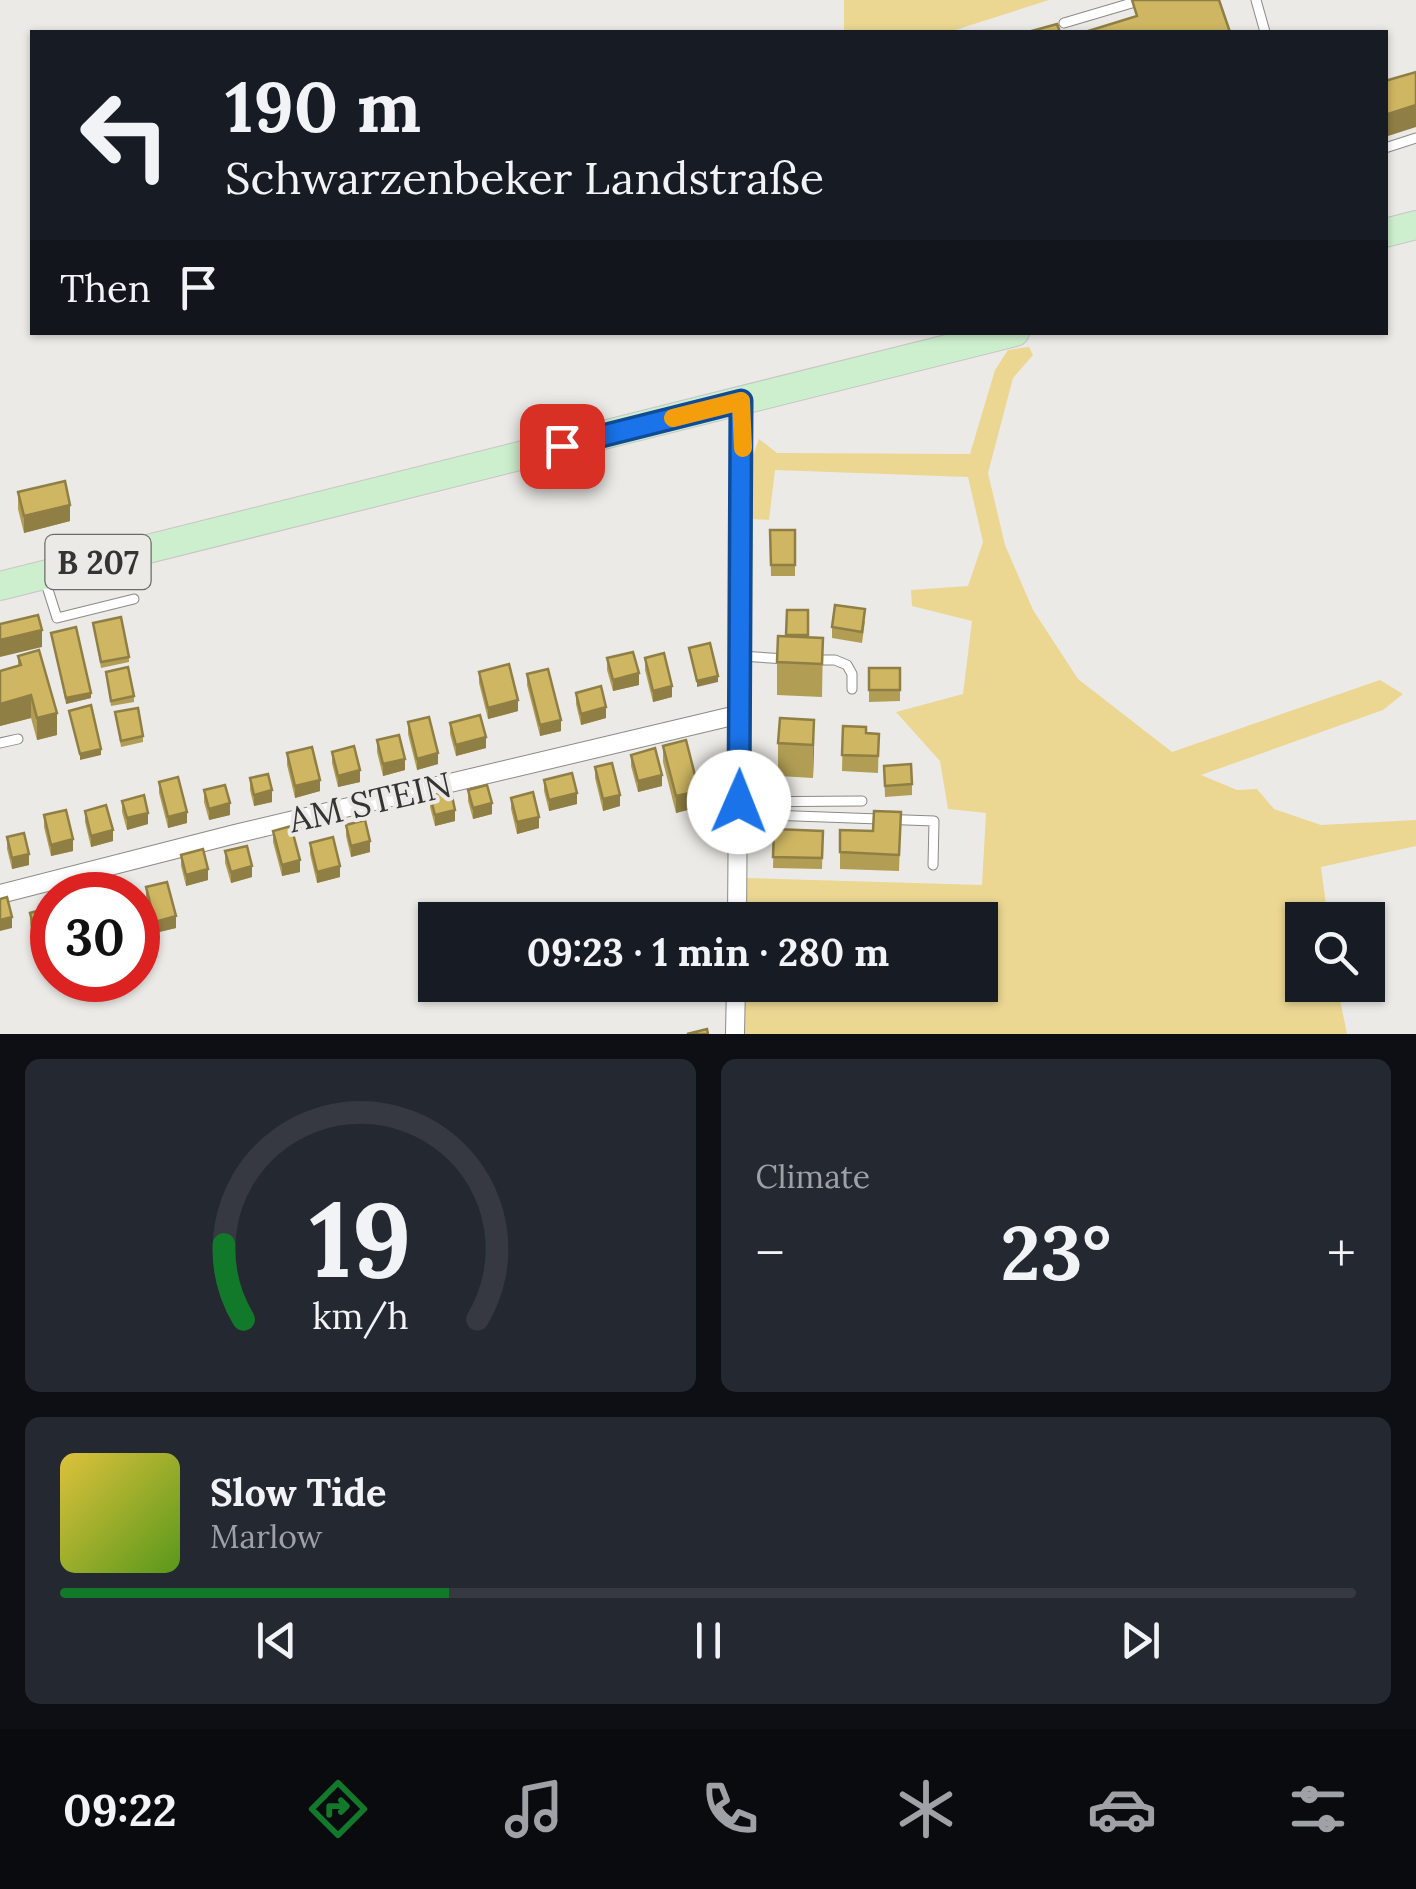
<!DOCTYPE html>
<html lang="en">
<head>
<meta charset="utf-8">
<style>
  :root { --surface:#171b24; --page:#242831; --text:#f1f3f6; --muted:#9ea1a6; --line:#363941; --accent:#12792b }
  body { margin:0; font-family:Lora,serif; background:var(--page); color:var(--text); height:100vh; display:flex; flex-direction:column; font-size:38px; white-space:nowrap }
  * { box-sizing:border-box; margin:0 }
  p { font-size:32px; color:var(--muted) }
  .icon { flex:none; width:55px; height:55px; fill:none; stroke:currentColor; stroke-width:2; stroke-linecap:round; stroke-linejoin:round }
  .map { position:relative; height:1034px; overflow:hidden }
  .sheet { display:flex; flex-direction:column; gap:25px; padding:25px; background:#0d0f14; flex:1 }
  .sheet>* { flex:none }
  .hud { position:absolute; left:30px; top:30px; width:1358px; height:305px; border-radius:0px; box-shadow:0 2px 8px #0004; background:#171b24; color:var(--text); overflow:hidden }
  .buttons { position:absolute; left:1285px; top:902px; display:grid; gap:20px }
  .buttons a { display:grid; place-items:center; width:100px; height:100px; border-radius:0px; background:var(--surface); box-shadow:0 2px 8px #0004; font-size:50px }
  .speed { position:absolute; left:30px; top:872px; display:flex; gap:20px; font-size:50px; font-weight:700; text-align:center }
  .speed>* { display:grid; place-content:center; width:130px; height:130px; border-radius:50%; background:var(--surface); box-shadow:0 2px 8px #0004; line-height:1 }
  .speed .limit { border:15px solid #d22; background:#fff; color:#111 }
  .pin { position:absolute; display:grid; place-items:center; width:85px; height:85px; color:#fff; margin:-42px; border-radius:20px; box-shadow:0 5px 15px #0006 }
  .me { position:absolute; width:110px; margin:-55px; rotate:1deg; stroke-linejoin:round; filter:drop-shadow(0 0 8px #0008) }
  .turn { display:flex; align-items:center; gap:35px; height:210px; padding:0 30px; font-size:45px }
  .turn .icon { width:130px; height:130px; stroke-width:2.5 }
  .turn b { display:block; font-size:70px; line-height:85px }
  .then { display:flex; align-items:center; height:95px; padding:0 30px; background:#0003; gap:20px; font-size:38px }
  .big { font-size:75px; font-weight:700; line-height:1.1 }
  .sheet .widget { flex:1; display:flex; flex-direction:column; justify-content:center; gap:15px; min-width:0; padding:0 35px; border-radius:15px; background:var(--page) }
  .sheet .dial { align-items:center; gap:0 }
  .dial svg { height:260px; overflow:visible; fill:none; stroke:var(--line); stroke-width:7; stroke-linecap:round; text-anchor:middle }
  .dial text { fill:var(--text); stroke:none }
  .song { display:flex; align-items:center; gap:30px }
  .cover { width:120px; height:120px; border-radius:15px; background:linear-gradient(135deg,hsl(50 70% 55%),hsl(90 70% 35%)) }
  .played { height:10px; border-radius:5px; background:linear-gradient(90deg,var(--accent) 30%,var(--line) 30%) }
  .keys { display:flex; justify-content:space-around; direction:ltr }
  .heat { display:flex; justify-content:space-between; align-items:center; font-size:55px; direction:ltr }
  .sheet .tiles { flex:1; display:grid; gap:25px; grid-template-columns:1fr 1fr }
  .widget:last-child { grid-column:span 2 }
  .trip { position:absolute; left:418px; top:902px; width:580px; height:100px; border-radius:0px; background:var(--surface); box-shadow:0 2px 8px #0004; font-weight:700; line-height:100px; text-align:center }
  .menu { display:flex; height:160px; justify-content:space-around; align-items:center; background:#090b0e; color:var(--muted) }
  .menu .icon { width:70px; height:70px }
  .menu .current { color:var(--accent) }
  .menu b { font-size:45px; color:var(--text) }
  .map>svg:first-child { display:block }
  .green { fill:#ebd792 }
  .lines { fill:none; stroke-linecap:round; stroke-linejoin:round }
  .service-casing { stroke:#8b8a86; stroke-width:11 }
  .minor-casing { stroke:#8b8a86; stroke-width:20 }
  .primary-casing { stroke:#c6c6c6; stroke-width:30 }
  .service { stroke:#fff; stroke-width:9 }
  .minor { stroke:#fff; stroke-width:18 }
  .primary { stroke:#ceefcd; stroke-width:28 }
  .wall { fill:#b19d54 }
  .shaded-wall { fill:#907f45 }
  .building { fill:#ceb662; stroke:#907f45; stroke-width:2.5 }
  .route-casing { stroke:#114b97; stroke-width:25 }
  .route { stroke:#1a73e8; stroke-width:18 }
  .slow { stroke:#f59e0b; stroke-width:18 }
  .labels { text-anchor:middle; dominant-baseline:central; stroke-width:8; stroke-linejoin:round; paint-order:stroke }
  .shield { fill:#eceae6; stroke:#6c6b68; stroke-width:2.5 }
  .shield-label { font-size:32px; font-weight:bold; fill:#353432 }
  .street-label { font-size:35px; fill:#353432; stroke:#eceae6 }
</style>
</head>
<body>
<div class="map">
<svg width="1416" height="1034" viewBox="0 0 1416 1034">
  <rect width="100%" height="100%" fill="#eceae6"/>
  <g class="green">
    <path d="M 844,0 L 1049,0 L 949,32 L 844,32 Z"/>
    <path d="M 1029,347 L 1033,355 L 1013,378 L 988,473 L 1005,545 L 1033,610 L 1078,679 L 1172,752 L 1380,680 L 1403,694 L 1383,710 L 1201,775 L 1237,790 L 1257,789 L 1274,809 L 1321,825 L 1416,820 L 1416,846 L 1321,867 L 1328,920 L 1302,920 L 1302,985 L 1337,985 L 1347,1034 L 741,1034 L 743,985 L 980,985 L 980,920 L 744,920 L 745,878 L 982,885 L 986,813 L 948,809 L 940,761 L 896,712 L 963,694 L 972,621 L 912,606 L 911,590 L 968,586 L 983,542 L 968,477 L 775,470 L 769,520 L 751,519 L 748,469 L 759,439 L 777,453 L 970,454 L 995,370 L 1008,350 Z"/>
  </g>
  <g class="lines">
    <defs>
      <g id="service">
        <path d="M 1256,0 L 1265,32"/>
        <path d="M 1064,23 L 1142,0"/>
        <path d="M 1385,148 L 1416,138"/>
        <path d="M 44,577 L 57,618 L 134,599"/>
        <path d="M 741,656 L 786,659"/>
        <path d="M 811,660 L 835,660 L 847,665 L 852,674 L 852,689"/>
        <path d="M 0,743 L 18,739"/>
        <path d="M 739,802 L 862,801"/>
        <path d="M 739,814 L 934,821 L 933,865"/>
      </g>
      <g id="minor">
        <path d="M 0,894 L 235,834 L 741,714"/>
        <path d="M 737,920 L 741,401"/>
        <path d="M 735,1034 L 736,985"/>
      </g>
      <g id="primary">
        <path d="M 1385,233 L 1416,225"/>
        <path d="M 0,586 L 1015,332"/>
      </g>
    </defs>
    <use href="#service" class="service-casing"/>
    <use href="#minor" class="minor-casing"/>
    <use href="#primary" class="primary-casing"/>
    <use href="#service" class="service"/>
    <use href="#minor" class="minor"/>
    <use href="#primary" class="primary"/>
  </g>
  <g class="wall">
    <path d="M 18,492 L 70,521 L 24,533 L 18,509 Z"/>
    <path d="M 770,530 L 795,530 L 795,576 L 771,576 Z"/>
    <path d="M 808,610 L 808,637 L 823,638 L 822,697 L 777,695 L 777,662 L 786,637 Z"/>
    <path d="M 865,621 L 862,643 L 832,638 L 832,627 Z"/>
    <path d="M 93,623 L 129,657 L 129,662 L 101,668 Z"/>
    <path d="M 51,633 L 91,698 L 66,704 Z"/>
    <path d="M 18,656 L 57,735 L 37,740 L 31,718 L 0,726 L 0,671 L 18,666 Z"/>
    <path d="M 607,658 L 639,685 L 613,691 L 607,670 Z"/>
    <path d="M 645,658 L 672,697 L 653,702 L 645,670 Z"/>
    <path d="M 869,668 L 900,668 L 900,701 L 869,702 Z"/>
    <path d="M 106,672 L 134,696 L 134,702 L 111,706 Z"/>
    <path d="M 479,672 L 518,711 L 488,719 L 479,683 Z"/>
    <path d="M 527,674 L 561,731 L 540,736 L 527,685 Z"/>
    <path d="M 576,693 L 606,718 L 581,725 L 576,704 Z"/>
    <path d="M 115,712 L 143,736 L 143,742 L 121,747 Z"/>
    <path d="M 814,720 L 813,778 L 778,776 L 778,743 Z"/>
    <path d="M 408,722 L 438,764 L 417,770 L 408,734 Z"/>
    <path d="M 450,723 L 486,748 L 456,756 L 450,734 Z"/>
    <path d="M 843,726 L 866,733 L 879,734 L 878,773 L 842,771 Z"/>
    <path d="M 377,740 L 405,770 L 383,776 L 377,752 Z"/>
    <path d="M 663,746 L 699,807 L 676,813 L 663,762 Z"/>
    <path d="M 332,752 L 360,782 L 338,787 L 332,763 Z"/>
    <path d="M 287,753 L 320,791 L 295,798 L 287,765 Z"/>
    <path d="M 631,755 L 662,786 L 638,792 L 631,766 Z"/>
    <path d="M 884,766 L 912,784 L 912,795 L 885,797 Z"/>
    <path d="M 595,767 L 620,806 L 603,811 L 595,778 Z"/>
    <path d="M 250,778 L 272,802 L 254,806 L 250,790 Z"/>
    <path d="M 544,780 L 577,804 L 549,811 L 544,791 Z"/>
    <path d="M 159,782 L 187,823 L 168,828 L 159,793 Z"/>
    <path d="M 204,790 L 230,815 L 209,820 L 204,802 Z"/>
    <path d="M 468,790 L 492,814 L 473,819 L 468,801 Z"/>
    <path d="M 430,796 L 455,821 L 435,826 L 430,807 Z"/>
    <path d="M 511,798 L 539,828 L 517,834 L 511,809 Z"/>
    <path d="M 122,801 L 148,824 L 127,830 L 122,812 Z"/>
    <path d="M 85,811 L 113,841 L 91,847 L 85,822 Z"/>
    <path d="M 901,812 L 899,871 L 840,869 L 840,830 L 873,831 Z"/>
    <path d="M 44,815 L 73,851 L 51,856 L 44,827 Z"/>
    <path d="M 346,825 L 370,852 L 351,857 L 346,836 Z"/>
    <path d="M 774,829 L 823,831 L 822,869 L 773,868 Z"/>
    <path d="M 273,831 L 300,872 L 282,876 L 273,842 Z"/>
    <path d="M 7,837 L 29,865 L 12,869 L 7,849 Z"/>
    <path d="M 310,843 L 340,877 L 317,883 L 310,854 Z"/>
    <path d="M 225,851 L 252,877 L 231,883 L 225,863 Z"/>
    <path d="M 181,855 L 208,880 L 186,886 L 181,866 Z"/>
    <path d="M 146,887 L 176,928 L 155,933 L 146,899 Z"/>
    <path d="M 52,907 L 36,948 L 30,924 L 30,913 Z"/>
  </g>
  <g class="shaded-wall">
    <path d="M 1416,105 L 1416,127 L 1385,137 L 1385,115 Z"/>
    <path d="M 70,505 L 70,521 L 24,533 L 24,516 Z"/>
    <path d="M 42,630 L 42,647 L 0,657 L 0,640 Z"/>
    <path d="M 639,673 L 639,685 L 613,691 L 613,680 Z"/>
    <path d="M 718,676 L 718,682 L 697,687 L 697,681 Z"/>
    <path d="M 672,686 L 672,697 L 653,702 L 653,691 Z"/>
    <path d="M 91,693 L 91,698 L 66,704 L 66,698 Z"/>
    <path d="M 31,695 L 31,718 L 0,726 L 0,704 Z"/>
    <path d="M 518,700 L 518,711 L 488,719 L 488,708 Z"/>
    <path d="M 606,707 L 606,718 L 581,725 L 581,714 Z"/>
    <path d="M 57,713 L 57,735 L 37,740 L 37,718 Z"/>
    <path d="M 561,720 L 561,731 L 540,736 L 540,725 Z"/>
    <path d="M 814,720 L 814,752 L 813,778 L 813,745 Z"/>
    <path d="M 486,737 L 486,748 L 456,756 L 456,745 Z"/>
    <path d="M 101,749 L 101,755 L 80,760 L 80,754 Z"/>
    <path d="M 438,753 L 438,764 L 417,770 L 417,759 Z"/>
    <path d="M 405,759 L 405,770 L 383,776 L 383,764 Z"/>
    <path d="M 360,770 L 360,782 L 338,787 L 338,776 Z"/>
    <path d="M 662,775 L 662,786 L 638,792 L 638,781 Z"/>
    <path d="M 320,780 L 320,791 L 295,798 L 295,786 Z"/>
    <path d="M 272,790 L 272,802 L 254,806 L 254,795 Z"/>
    <path d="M 699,791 L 699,807 L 676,813 L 676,796 Z"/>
    <path d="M 577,793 L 577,804 L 549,811 L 549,800 Z"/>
    <path d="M 620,795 L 620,806 L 603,811 L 603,799 Z"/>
    <path d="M 230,803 L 230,815 L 209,820 L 209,809 Z"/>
    <path d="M 492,803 L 492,814 L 473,819 L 473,808 Z"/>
    <path d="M 455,810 L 455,821 L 435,826 L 435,815 Z"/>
    <path d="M 187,812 L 187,823 L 168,828 L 168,817 Z"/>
    <path d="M 148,813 L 148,824 L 127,830 L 127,818 Z"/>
    <path d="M 539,817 L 539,828 L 517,834 L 517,822 Z"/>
    <path d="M 113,830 L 113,841 L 91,847 L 91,836 Z"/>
    <path d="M 73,839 L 73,851 L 51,856 L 51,845 Z"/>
    <path d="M 370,841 L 370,852 L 351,857 L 351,846 Z"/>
    <path d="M 29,854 L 29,865 L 12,869 L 12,858 Z"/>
    <path d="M 300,860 L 300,872 L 282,876 L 282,865 Z"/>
    <path d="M 252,866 L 252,877 L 231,883 L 231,872 Z"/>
    <path d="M 340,866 L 340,877 L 317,883 L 317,872 Z"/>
    <path d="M 208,869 L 208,880 L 186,886 L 186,875 Z"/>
    <path d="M 176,916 L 176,928 L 155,933 L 155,922 Z"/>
    <path d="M 12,917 L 12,928 L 0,931 L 0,920 Z"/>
    <path d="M 52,932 L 52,944 L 36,948 L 36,936 Z"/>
  </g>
  <g class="building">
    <path d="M 1132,0 L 1219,0 L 1230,32 L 1085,32 L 1137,16 Z"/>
    <path d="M 1057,24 L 1060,32 L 1028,32 Z"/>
    <path d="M 1416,72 L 1416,105 L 1385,115 L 1385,81 Z"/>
    <path d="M 65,481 L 70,505 L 24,516 L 18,492 Z"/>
    <path d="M 770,530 L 795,530 L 795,565 L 771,565 Z"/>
    <path d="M 835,605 L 865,609 L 862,632 L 832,627 Z"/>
    <path d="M 787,610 L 808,610 L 808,635 L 786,635 Z"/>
    <path d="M 38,615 L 42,630 L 0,640 L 0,624 Z"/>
    <path d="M 121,617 L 129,657 L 101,662 L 93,623 Z"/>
    <path d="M 76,627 L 91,693 L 66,698 L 51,633 Z"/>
    <path d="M 778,636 L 823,638 L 822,664 L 777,662 Z"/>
    <path d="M 710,643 L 718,676 L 697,681 L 689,648 Z"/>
    <path d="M 39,650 L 57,713 L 37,718 L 31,695 L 0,704 L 0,671 L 21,665 L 18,656 Z"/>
    <path d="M 633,652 L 639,673 L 613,680 L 607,658 Z"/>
    <path d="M 664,653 L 672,686 L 653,691 L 645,658 Z"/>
    <path d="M 509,664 L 518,700 L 488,708 L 479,672 Z"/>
    <path d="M 128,667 L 134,696 L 111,701 L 106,672 Z"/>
    <rect x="869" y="668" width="31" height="22"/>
    <path d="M 548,669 L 561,720 L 540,725 L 527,674 Z"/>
    <path d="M 601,686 L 606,707 L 581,714 L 576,693 Z"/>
    <path d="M 91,705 L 101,749 L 80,754 L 69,711 Z"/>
    <path d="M 138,708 L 143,736 L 121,741 L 115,712 Z"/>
    <path d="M 480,715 L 486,737 L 456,745 L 450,723 Z"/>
    <path d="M 429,717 L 438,753 L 417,759 L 408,722 Z"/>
    <path d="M 780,718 L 814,720 L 813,745 L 778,743 Z"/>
    <path d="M 843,726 L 866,727 L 866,733 L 879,734 L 878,756 L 842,755 Z"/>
    <path d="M 399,735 L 405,759 L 383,764 L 377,740 Z"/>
    <path d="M 686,740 L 699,791 L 676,796 L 663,746 Z"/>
    <path d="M 354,746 L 360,770 L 338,776 L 332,752 Z"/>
    <path d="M 312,747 L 320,780 L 295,786 L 287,753 Z"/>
    <path d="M 655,748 L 662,775 L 638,781 L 631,755 Z"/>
    <path d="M 612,763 L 620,795 L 603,799 L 595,767 Z"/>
    <path d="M 911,764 L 912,784 L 885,786 L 884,766 Z"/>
    <path d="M 572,773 L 577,793 L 549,800 L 544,780 Z"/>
    <path d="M 268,774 L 272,790 L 254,795 L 250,778 Z"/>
    <path d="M 178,777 L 187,812 L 168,817 L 159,782 Z"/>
    <path d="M 225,785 L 230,803 L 209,809 L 204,790 Z"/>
    <path d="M 487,785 L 492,803 L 473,808 L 468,790 Z"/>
    <path d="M 451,791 L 455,810 L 435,815 L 430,796 Z"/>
    <path d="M 533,792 L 539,817 L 517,822 L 511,798 Z"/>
    <path d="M 144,795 L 148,813 L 127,818 L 122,801 Z"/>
    <path d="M 106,805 L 113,830 L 91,836 L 85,811 Z"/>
    <path d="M 66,810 L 73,839 L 51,845 L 44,815 Z"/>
    <path d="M 874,811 L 901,812 L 899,855 L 840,852 L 840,830 L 873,831 Z"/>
    <path d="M 365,820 L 370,841 L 351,846 L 346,825 Z"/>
    <path d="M 291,826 L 300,860 L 282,865 L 273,831 Z"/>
    <path d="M 774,829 L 823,831 L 822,858 L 773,857 Z"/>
    <path d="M 24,833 L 29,854 L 12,858 L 7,837 Z"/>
    <path d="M 333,837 L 340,866 L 317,872 L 310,843 Z"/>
    <path d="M 247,846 L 252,866 L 231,872 L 225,851 Z"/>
    <path d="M 203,849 L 208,869 L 186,875 L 181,855 Z"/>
    <path d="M 167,882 L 176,916 L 155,922 L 146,887 Z"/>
    <path d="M 7,897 L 12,917 L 0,920 L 0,899 Z"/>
    <path d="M 52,907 L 52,932 L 36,936 L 30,913 Z"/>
    <path d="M 707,1029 L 708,1034 L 687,1034 Z"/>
  </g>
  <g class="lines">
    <defs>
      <path id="route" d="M 562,446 L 741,401 L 739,802"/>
    </defs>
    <use href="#route" class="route-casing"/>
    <use href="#route" class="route"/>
    <path class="slow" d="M 673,418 L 741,401 L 743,448"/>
  </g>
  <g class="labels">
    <rect class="shield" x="45.5" y="535" width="105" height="54" rx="8"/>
    <g class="shield-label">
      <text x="98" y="562">B 207</text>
    </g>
    <g class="street-label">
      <text transform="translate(370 802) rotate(-13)">AM STEIN</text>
    </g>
  </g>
</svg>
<div class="buttons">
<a><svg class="icon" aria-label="search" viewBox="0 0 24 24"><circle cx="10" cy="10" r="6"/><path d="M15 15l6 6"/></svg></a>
</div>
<div class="speed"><div class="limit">30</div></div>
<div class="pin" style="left:562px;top:446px;background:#d93025"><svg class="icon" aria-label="arrive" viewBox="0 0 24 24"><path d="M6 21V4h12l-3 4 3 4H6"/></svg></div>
<svg class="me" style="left:739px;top:802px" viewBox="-20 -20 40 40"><circle r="19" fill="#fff"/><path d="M0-13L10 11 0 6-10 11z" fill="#1a73e8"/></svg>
<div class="trip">09:23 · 1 min · 280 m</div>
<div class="hud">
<div class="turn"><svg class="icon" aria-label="left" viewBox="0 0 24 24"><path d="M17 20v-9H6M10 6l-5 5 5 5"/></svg><div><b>190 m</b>Schwarzenbeker Landstraße</div></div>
<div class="then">Then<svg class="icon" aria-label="arrive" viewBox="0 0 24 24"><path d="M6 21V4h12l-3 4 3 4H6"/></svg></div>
</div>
</div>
<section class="sheet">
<div class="tiles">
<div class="widget dial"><svg viewBox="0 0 100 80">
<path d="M14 69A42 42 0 1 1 86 69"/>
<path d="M14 69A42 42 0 0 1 8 46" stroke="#12792b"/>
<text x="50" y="56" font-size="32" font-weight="700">19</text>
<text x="50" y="72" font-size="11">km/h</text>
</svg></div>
<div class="widget"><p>Climate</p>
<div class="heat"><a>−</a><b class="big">23°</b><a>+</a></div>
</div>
<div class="widget">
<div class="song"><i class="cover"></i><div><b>Slow Tide</b><p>Marlow</p></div></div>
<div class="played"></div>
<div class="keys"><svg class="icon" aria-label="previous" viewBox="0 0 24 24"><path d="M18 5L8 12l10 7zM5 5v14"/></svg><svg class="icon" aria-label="pause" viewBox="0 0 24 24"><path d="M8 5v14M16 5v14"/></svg><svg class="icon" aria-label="next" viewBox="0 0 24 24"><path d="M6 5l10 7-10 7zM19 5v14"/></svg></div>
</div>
</div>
</section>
<nav class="menu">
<b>09:22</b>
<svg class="icon current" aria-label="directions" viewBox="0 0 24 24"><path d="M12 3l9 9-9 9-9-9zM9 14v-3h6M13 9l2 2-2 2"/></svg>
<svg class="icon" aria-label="music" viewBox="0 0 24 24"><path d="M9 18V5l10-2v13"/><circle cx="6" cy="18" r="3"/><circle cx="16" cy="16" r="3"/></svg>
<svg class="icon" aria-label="phone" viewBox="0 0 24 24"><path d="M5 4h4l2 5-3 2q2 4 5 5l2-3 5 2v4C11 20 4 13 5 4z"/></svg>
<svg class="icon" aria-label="climate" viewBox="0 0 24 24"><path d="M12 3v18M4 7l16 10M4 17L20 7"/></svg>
<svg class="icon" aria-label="car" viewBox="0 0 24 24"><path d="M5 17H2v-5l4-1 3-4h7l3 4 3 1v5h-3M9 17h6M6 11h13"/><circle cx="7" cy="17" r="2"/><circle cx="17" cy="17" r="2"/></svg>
<svg class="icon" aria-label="filters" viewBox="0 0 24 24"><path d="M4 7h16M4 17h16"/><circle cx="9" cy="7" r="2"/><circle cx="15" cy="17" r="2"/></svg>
</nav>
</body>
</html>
